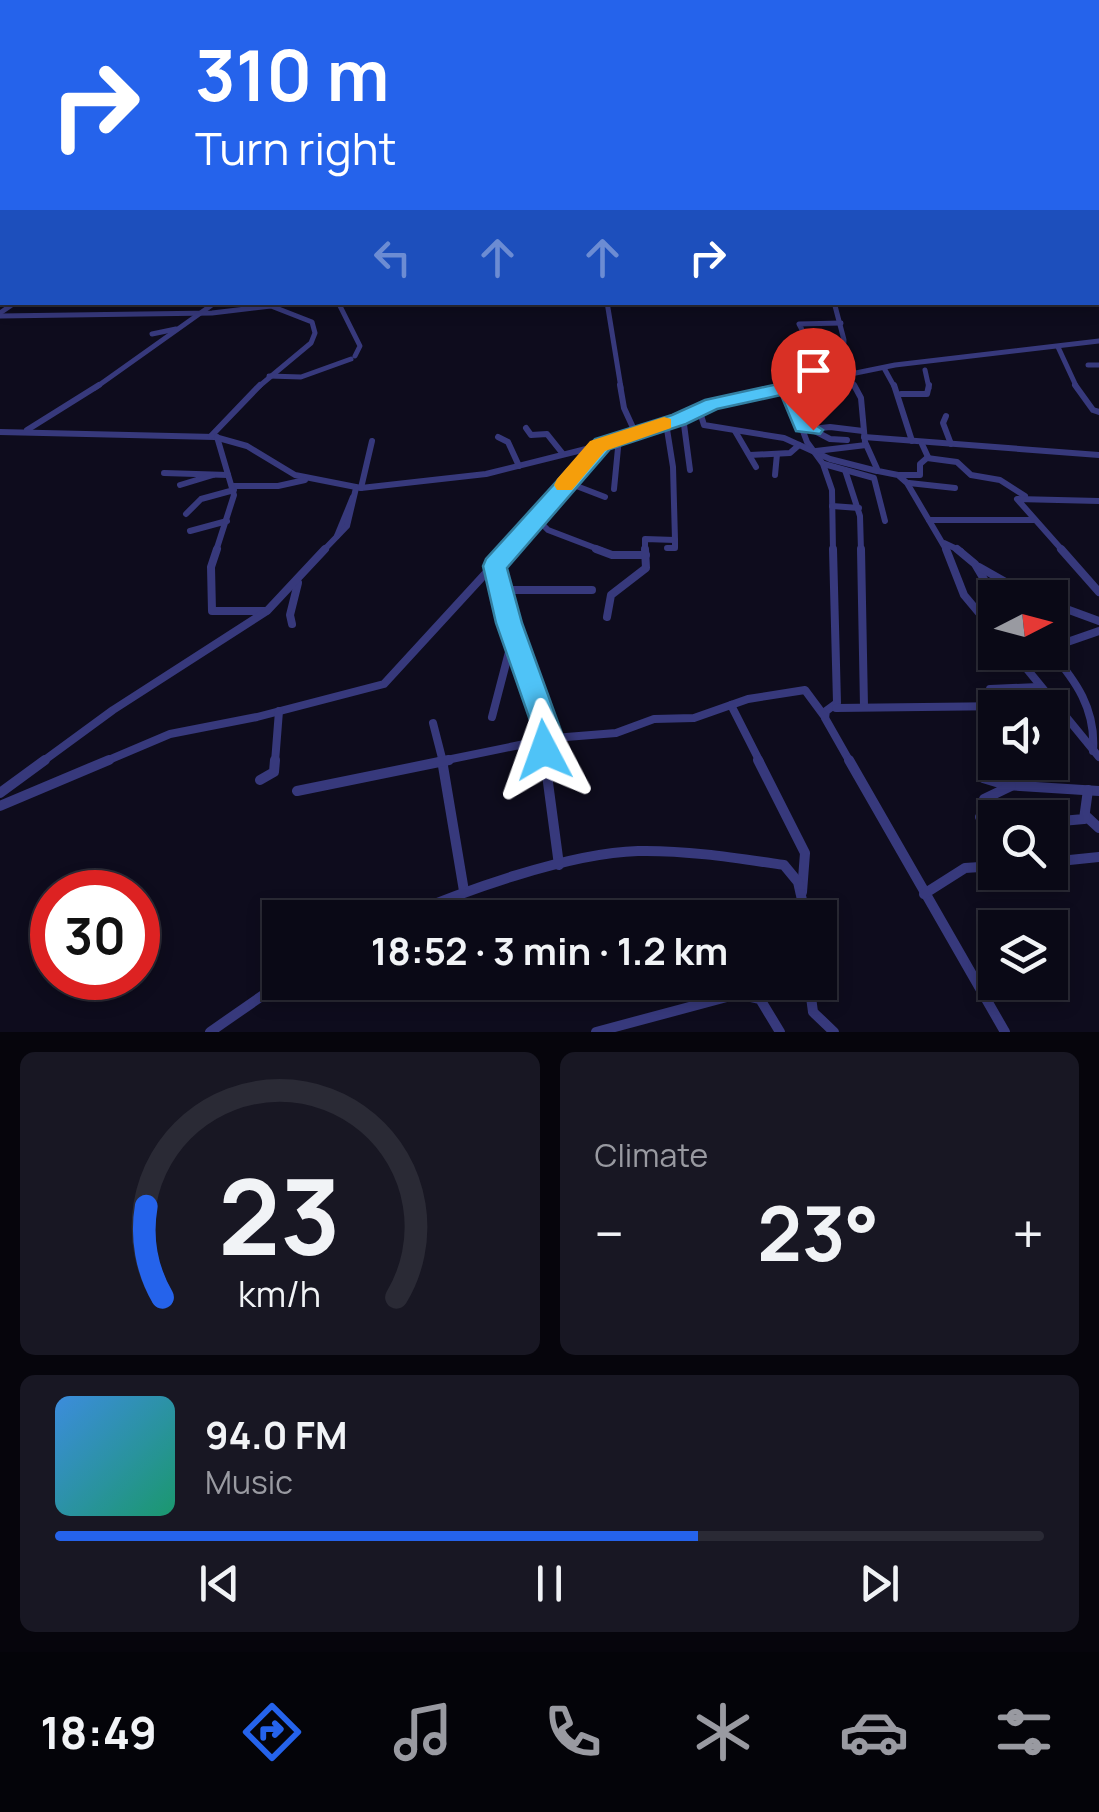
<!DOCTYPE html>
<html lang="en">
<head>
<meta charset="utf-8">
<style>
  :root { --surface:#0a0916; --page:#181723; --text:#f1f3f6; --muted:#999aa1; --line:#2a2a35; --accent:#2563eb }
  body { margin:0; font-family:Manrope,sans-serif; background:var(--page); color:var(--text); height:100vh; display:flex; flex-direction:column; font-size:38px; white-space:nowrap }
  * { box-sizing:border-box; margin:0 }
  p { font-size:32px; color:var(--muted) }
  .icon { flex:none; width:55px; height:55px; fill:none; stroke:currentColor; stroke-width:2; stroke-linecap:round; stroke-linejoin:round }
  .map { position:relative; height:1032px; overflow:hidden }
  .sheet { display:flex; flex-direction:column; gap:20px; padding:20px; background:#06050c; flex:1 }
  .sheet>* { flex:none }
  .top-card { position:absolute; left:0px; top:0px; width:1100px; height:305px; box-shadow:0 5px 15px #0003,0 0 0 2px var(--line); background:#2563eb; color:#fff; overflow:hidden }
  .needle { width:65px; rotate:84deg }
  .buttons { position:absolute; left:978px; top:580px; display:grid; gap:20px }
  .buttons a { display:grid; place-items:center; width:90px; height:90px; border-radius:0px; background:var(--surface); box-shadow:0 5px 15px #0003,0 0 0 2px var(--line); font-size:50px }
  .speed { position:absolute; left:30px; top:870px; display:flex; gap:20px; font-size:50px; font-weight:700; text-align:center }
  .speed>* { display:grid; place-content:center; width:130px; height:130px; border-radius:50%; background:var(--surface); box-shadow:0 5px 15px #0003,0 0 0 2px var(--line); line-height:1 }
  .speed .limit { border:15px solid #d22; background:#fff; color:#111 }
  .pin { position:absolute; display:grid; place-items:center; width:85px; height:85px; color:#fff; margin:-102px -42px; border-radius:50% 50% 50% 0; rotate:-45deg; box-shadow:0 0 10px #0007 }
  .pin .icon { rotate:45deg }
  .me { position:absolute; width:110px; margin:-55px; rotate:356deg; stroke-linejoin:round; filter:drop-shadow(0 0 8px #0008) }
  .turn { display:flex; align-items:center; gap:35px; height:210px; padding:0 30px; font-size:45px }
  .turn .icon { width:130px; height:130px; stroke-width:2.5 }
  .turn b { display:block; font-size:70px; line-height:85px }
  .lanes { display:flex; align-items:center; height:95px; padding:0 30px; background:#0003; justify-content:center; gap:50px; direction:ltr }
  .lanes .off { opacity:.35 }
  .big { font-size:75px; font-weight:700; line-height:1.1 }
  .sheet .card { flex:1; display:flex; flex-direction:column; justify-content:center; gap:15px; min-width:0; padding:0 35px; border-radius:15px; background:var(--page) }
  .sheet .dial { align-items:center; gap:0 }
  .dial svg { height:260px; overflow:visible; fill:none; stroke:var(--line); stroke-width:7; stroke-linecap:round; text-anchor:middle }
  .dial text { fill:var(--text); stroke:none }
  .song { display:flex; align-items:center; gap:30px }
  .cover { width:120px; height:120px; border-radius:15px; background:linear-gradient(135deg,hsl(210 70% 55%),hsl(160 70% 35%)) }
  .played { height:10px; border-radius:5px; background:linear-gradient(90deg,var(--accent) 65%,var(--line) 65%) }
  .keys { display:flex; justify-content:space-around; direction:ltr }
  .heat { display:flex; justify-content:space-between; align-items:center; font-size:55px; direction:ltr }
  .sheet .tiles { flex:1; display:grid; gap:20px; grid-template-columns:1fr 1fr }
  .card:last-child { grid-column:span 2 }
  .trip { position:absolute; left:262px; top:900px; width:575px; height:100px; border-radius:0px; background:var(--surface); box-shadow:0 5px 15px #0003,0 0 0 2px var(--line); font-weight:700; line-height:100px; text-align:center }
  .menu { display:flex; height:160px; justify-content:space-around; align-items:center; background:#040409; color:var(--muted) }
  .menu .icon { width:70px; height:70px }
  .menu .on { color:var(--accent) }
  .menu b { font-size:45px; color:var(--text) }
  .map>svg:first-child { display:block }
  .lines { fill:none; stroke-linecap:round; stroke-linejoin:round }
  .minor-far3 { stroke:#37397c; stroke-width:5 }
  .minor-far2 { stroke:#37397c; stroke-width:6 }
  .minor-far1 { stroke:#37397c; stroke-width:8 }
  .minor { stroke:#37397c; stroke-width:10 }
  .route { fill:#4fc3f7; stroke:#337fa1; stroke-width:2.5 }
  .slow { fill:#f59e0b }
</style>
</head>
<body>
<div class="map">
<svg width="1099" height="1032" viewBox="0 0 1099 1032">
  <rect width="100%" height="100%" fill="#0e0c1d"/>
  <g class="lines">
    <g class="minor-far3">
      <path d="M 338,302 L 360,346 L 355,356"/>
      <path d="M 607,302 L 621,388"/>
      <path d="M 834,302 L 844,340 L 843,366 L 855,388"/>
      <path d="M 0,313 L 16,302"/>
      <path d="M 0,316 L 212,313 L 271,306 L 312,322 L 315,333 L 311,343 L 257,388"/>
      <path d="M 152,334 L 176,329"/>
      <path d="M 1058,347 L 1077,388"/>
      <path d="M 1088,365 L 1099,365"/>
      <path d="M 822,368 L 799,324 L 841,323"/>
      <path d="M 884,368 L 895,388"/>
      <path d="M 925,370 L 929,388"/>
      <path d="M 269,376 L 301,377 L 351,359"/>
      <path d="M 95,388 L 216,302"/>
      <path d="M 782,388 L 895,365 L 1099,341"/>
    </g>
    <g class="minor-far2">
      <path d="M 620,385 L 624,408 L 635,432"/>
      <path d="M 854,385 L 861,398 L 865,442 L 878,471 L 898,475 L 907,483 L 947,551"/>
      <path d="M 894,385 L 912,441"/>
      <path d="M 1075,385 L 1093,410 L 1099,412"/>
      <path d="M 787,388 L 807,442 L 823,464 L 832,490 L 833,551"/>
      <path d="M 901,394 L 927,394 L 929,385"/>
      <path d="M 699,409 L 704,425 L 784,438 L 830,459 L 877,471"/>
      <path d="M 946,416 L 943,423 L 951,444"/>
      <path d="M 683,417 L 690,470"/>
      <path d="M 526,428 L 531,435 L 547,434 L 563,454"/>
      <path d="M 811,429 L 830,439 L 847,440"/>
      <path d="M 27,430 L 99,385"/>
      <path d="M 803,430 L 830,427 L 863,431"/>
      <path d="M 735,431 L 756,467"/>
      <path d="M 0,432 L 215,437 L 247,446 L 295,475 L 361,488 L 486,474 L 598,446 L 679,419 L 705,406 L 795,385"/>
      <path d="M 211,436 L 260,385"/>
      <path d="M 498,437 L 508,442 L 519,466"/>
      <path d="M 864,437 L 1099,455"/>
      <path d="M 816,451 L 866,445"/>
      <path d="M 750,455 L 790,453 L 799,445"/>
      <path d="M 927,458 L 957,462 L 971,475 L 1000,480 L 1025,496"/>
      <path d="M 824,464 L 874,478 L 885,521"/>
      <path d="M 845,470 L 860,516 L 861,551"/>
      <path d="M 164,473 L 228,475"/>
      <path d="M 775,475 L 777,454"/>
      <path d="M 899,475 L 920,475 L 920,464 L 928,457 L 922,444"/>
      <path d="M 566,482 L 605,497"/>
      <path d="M 909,483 L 955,488"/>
      <path d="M 180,485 L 213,475"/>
      <path d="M 232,486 L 278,486 L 305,480"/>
      <path d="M 361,488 L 372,441"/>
      <path d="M 614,489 L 619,438"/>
      <path d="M 832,506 L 859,508"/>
      <path d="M 186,514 L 201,499 L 234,490"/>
      <path d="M 536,518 L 548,530 L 603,551"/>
      <path d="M 929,520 L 1034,520"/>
      <path d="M 190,531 L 227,521"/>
      <path d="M 337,536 L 353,497"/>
      <path d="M 944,543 L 961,551"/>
      <path d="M 667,548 L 675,548 L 675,540"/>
      <path d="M 216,551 L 234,495 L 217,437"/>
      <path d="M 323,551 L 347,526 L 356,488"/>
      <path d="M 506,551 L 597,447"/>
      <path d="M 645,551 L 645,539 L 675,540 L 673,467 L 666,423"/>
      <path d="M 1063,551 L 1017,499 L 1099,501"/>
    </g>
    <g class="minor-far1">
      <path d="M 217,549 L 211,567 L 212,611 L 266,611"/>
      <path d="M 596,549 L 612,555 L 646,555"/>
      <path d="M 833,549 L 837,703 L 826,711 L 825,718 L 850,762"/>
      <path d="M 861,549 L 864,707"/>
      <path d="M 946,549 L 964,595 L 995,632"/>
      <path d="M 957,549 L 975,564 L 995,598"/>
      <path d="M 1061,549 L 1099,592"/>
      <path d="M 495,566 L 509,623 L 548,731 L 545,762"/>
      <path d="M 979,567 L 1034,598"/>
      <path d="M 501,590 L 592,590"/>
      <path d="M 1050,603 L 1099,621"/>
      <path d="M 607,617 L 611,595 L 646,568 L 645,549"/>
      <path d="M 292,624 L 290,615 L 298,583"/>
      <path d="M 1050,648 L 1099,631"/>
      <path d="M 1050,651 C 1076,681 1096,709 1093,751"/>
      <path d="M 1013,652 L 1099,757"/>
      <path d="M 990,689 L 1038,687"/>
      <path d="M 731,705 L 760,762"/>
      <path d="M 836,708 L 1009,706"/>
      <path d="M 492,717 L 510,648 L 516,642"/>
      <path d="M 433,723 L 443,762"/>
      <path d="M 42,762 L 113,710 L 267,611 L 325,549"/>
      <path d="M 104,762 L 170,734 L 257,717 L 384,684 L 508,549"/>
      <path d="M 275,762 L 279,711"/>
      <path d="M 437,762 L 554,738 L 616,733 L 654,719 L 694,718 L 748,699 L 805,690 L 825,717"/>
    </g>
    <g class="minor">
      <path d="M 442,760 L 464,891"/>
      <path d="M 545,760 L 559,865"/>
      <path d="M 758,760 L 805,853 L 802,892"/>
      <path d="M 849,760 L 1005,1032"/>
      <path d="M 983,778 L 1006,785 L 1099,791"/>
      <path d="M 260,780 L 274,772 L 275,760"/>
      <path d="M 297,791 L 449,760"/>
      <path d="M 0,793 L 45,760"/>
      <path d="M 0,806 L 109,760"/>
      <path d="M 980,817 L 987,824 L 995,824"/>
      <path d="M 1087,817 L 1099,828"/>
      <path d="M 995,821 L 984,799 L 1011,786"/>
      <path d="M 1050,822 L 1084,819 L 1088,790"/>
      <path d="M 1050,862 L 1099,857"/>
      <path d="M 924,894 L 965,868 L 995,866"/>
      <path d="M 400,918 C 464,891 568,853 638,851 C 686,850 736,858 784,865 L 798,882 L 806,918"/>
      <path d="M 809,982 L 813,1012 L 834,1032"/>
      <path d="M 210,1032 L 282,982"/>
      <path d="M 596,1032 L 738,994 L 760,999 L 780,1032"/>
    </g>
  </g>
  <linearGradient id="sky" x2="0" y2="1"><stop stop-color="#080710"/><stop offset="0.53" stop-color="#30344c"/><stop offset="1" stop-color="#30344c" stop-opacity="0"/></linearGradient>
  <rect width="1099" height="304" fill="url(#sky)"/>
  <path class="route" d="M 787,382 L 796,388 L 811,422 L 823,430 L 820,434 L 796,431 L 781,395 L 717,409 L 686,424 L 610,449 L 507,568 L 522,623 L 564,739 L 554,761 L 544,766 L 533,761 L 529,750 L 534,738 L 532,726 L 496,623 L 483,566 L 486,559 L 595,439 L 672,415 L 705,400 Z"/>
  <path class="slow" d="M 664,417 L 671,419 L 671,428 L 605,451 L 572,490 L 557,490 L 554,485 L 557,479 L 590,441 Z"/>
</svg>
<div class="buttons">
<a><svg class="needle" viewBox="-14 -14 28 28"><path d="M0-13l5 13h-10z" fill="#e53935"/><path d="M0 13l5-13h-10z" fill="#999aa1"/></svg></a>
<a><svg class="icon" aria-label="sound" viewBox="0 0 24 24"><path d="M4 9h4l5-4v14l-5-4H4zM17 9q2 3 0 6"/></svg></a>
<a><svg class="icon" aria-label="search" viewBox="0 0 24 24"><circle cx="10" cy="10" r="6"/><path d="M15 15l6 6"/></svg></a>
<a><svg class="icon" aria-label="layers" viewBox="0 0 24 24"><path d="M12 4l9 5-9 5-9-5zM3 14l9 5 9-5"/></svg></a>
</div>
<div class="speed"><div class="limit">30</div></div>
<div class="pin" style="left:813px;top:430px;background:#d93025"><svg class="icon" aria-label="arrive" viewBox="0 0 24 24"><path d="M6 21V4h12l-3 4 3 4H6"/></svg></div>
<svg class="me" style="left:544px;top:750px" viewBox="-20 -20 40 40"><path d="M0-17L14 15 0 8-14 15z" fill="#4fc3f7" stroke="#fff" stroke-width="4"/></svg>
<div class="trip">18:52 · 3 min · 1.2 km</div>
<div class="top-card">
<div class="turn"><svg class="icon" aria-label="right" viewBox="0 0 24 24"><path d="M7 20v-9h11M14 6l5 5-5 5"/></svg><div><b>310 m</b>Turn right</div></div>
<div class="lanes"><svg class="icon off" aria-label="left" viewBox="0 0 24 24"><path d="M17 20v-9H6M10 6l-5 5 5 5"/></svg><svg class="icon off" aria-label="ahead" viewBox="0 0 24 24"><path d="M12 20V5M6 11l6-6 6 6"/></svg><svg class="icon off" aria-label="ahead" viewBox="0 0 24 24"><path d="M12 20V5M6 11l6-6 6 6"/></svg><svg class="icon" aria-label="right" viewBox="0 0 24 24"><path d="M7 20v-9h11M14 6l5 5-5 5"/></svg></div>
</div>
</div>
<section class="sheet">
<div class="tiles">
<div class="card dial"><svg viewBox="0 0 100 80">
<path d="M14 69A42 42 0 1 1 86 69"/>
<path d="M14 69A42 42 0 0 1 9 41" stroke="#2563eb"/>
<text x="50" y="56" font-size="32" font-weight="700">23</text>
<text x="50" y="72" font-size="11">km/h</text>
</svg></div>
<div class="card"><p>Climate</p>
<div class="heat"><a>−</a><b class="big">23°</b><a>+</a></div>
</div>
<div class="card">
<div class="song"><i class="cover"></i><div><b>94.0 FM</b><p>Music</p></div></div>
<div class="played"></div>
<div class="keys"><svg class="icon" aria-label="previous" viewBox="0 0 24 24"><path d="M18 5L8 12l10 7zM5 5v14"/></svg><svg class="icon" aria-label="pause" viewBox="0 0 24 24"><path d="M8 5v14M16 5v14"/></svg><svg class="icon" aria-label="next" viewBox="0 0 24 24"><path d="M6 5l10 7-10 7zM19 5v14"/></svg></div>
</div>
</div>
</section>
<nav class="menu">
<b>18:49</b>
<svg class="icon on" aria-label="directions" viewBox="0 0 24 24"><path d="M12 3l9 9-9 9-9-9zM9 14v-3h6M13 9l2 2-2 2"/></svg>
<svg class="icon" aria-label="music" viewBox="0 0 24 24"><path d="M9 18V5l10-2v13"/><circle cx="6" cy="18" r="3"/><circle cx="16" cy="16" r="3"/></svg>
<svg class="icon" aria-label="phone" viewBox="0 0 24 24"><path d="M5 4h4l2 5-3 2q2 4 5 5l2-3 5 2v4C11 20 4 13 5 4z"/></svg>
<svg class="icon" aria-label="climate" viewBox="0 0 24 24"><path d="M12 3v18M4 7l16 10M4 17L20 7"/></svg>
<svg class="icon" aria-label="car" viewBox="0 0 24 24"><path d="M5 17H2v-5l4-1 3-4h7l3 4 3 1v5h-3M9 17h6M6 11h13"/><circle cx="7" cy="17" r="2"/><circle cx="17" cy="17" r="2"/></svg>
<svg class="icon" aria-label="filters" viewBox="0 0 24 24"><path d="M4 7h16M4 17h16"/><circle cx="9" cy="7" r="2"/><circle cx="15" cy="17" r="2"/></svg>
</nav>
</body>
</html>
